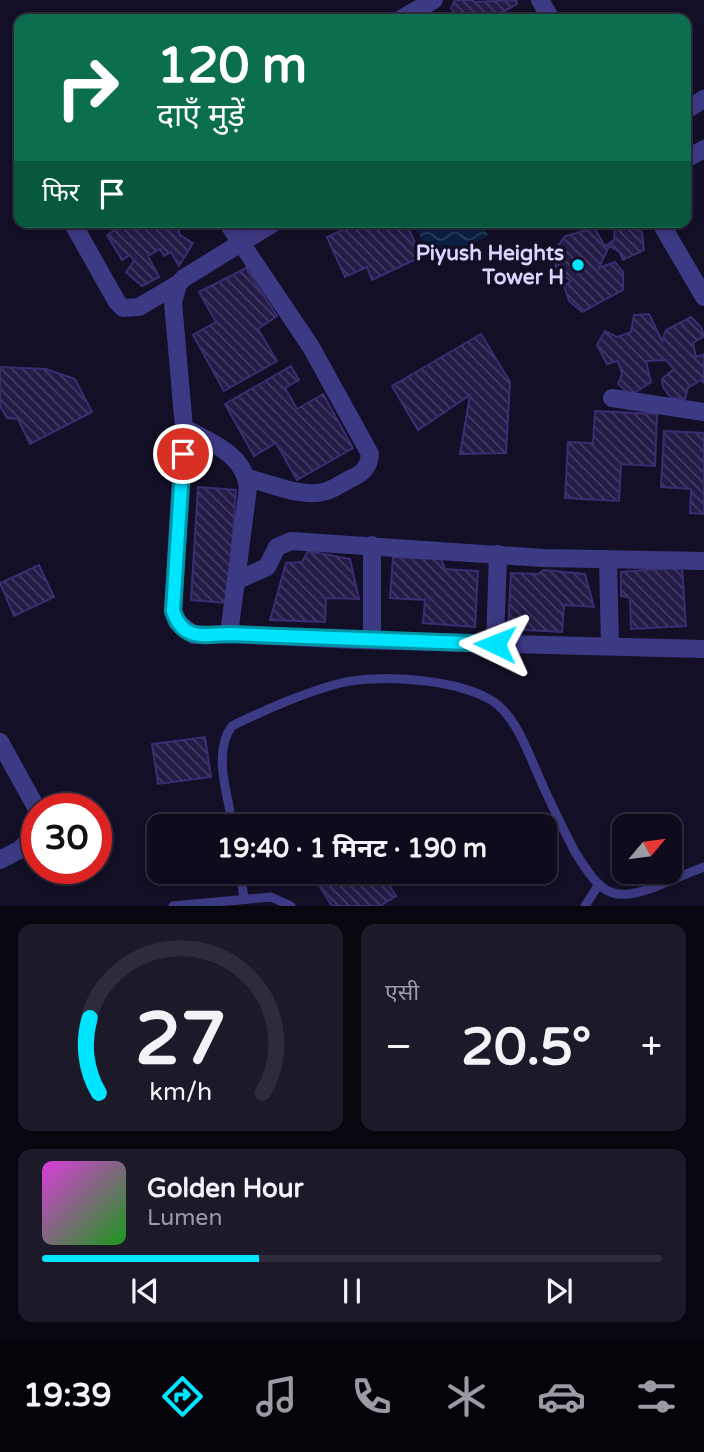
<!DOCTYPE html>
<html lang="hi">
<head>
<meta charset="utf-8">
<style>
  :root { --surface:#0e0b1c; --page:#1c1929; --text:#f1f3f6; --muted:#9b9ba3; --line:#2e2b3b; --accent:#00e5ff }
  body { margin:0; font-family:"Varela Round","Noto Sans Devanagari",sans-serif; background:var(--page); color:var(--text); height:100vh; display:flex; flex-direction:column; font-size:26px; white-space:nowrap }
  * { box-sizing:border-box; margin:0 }
  p { font-size:23px; color:var(--muted) }
  .icon { flex:none; width:38px; height:38px; fill:none; stroke:currentColor; stroke-width:2; stroke-linecap:round; stroke-linejoin:round }
  .map { position:relative; height:906px; overflow:hidden }
  .details { display:flex; flex-direction:column; gap:18px; padding:18px; background:#08060f; flex:1 }
  .details>* { flex:none }
  .hud { position:absolute; left:14px; top:14px; width:677px; height:214px; border-radius:14px; box-shadow:0 4px 10px #0003,0 0 0 2px var(--line); background:#0b6e4f; color:#fff; overflow:hidden }
  .needle { width:46px; rotate:61deg }
  .buttons { position:absolute; left:612px; top:814px; display:grid; gap:14px }
  .buttons a { display:grid; place-items:center; width:70px; height:70px; border-radius:14px; background:var(--surface); box-shadow:0 4px 10px #0003,0 0 0 2px var(--line); font-size:35px }
  .speed { position:absolute; left:21px; top:793px; display:flex; gap:14px; font-size:35px; font-weight:700; text-align:center }
  .speed>* { display:grid; place-content:center; width:91px; height:91px; border-radius:50%; background:var(--surface); box-shadow:0 4px 10px #0003,0 0 0 2px var(--line); line-height:1 }
  .speed .limit { border:10px solid #d22; background:#fff; color:#111 }
  .pin { position:absolute; display:grid; place-items:center; width:60px; height:60px; color:#fff; margin:-30px; border:4px solid #fff; border-radius:50%; box-shadow:0 2px 7px #0007 }
  .me { position:absolute; width:77px; margin:-38px; rotate:272deg; stroke-linejoin:round; filter:drop-shadow(0 0 5px #0008) }
  .turn { display:flex; align-items:center; gap:24px; height:147px; padding:0 28px; font-size:32px }
  .turn .icon { width:91px; height:91px; stroke-width:2.5 }
  .turn b { display:block; font-size:49px; line-height:60px }
  .then { display:flex; align-items:center; height:66px; padding:0 28px; background:#0003; gap:14px; font-size:26px }
  .big { font-size:52px; font-weight:700; line-height:1.1 }
  .details .widget { flex:1; display:flex; flex-direction:column; justify-content:center; gap:10px; min-width:0; padding:0 24px; border-radius:14px; background:var(--page) }
  .details .dial { align-items:center; gap:0 }
  .dial svg { height:182px; overflow:visible; fill:none; stroke:var(--line); stroke-width:7; stroke-linecap:round; text-anchor:middle }
  .dial text { fill:var(--text); stroke:none }
  .song { display:flex; align-items:center; gap:21px }
  .cover { width:84px; height:84px; border-radius:10px; background:linear-gradient(135deg,hsl(300 70% 55%),hsl(120 70% 35%)) }
  .played { height:7px; border-radius:4px; background:linear-gradient(90deg,var(--accent) 35%,var(--line) 35%) }
  .keys { display:flex; justify-content:space-around; direction:ltr }
  .heat { display:flex; justify-content:space-between; align-items:center; font-size:38px; direction:ltr }
  .details .tiles { flex:1; display:grid; gap:18px; grid-template-columns:1fr 1fr }
  .widget:last-child { grid-column:span 2 }
  .trip { position:absolute; left:147px; top:814px; width:410px; height:70px; border-radius:14px; background:var(--surface); box-shadow:0 4px 10px #0003,0 0 0 2px var(--line); font-weight:700; line-height:70px; text-align:center }
  .tabs { display:flex; height:112px; justify-content:space-around; align-items:center; background:#06040b; color:var(--muted) }
  .tabs .icon { width:49px; height:49px }
  .tabs .active { color:var(--accent) }
  .tabs b { font-size:32px; color:var(--text) }
  .map>svg:first-child { display:block }
  .water { fill:url(#water-waves) }
  .building { fill:url(#building-back-hatch); stroke:#3b2d73; stroke-width:2 }
  .lines { fill:none; stroke-linecap:round; stroke-linejoin:round }
  .service { stroke:#3d3a85; stroke-width:9 }
  .minor { stroke:#3d3a85; stroke-width:18 }
  .route-casing { stroke:#0095a6; stroke-width:18 }
  .route { stroke:#00e5ff; stroke-width:12 }
  .poi-dot { fill:#00e5ff; stroke:#130f26; stroke-width:2.5 }
  .labels { text-anchor:middle; dominant-baseline:central; stroke-width:7; stroke-linejoin:round; paint-order:stroke }
  .poi-label { font-size:21px; font-weight:bold; fill:#d9d4ff; stroke:#130f26; text-anchor:end }
</style>
</head>
<body>
<div class="map">
<svg width="704" height="906" viewBox="0 0 704 906">
  <defs>
    <pattern id="water-waves" width="16" height="10" patternUnits="userSpaceOnUse" patternTransform="scale(1.75)"><rect width="16" height="10" fill="#0a1f44"/><path d="M0 5q4-4 8 0t8 0" fill="none" stroke="#2d3f60"/></pattern>
    <pattern id="building-back-hatch" width="6" height="6" patternUnits="userSpaceOnUse" patternTransform="scale(1.75)"><rect width="6" height="6" fill="#241b47"/><path d="M-1 5l2 2M0 0l6 6M5-1l2 2" fill="none" stroke="#433b63"/></pattern>
  </defs>
  <rect width="100%" height="100%" fill="#130f26"/>
  <path class="water" d="M 428,222 L 481,222 L 488,235 L 436,265 L 416,229 Z"/>
  <g class="building">
    <path d="M 455,0 L 473,0 L 474,2 L 516,0 L 517,4 L 503,12 L 520,19 L 457,19 L 451,8 Z"/>
    <path d="M 127,222 L 179,222 L 177,223 L 180,235 L 193,243 L 179,266 L 171,252 L 164,256 L 160,249 L 148,256 L 159,277 L 142,286 L 126,272 L 134,261 L 130,255 L 122,260 L 107,235 Z"/>
    <path d="M 361,222 L 406,222 L 421,257 L 372,280 L 367,267 L 345,277 L 327,237 Z"/>
    <path d="M 572,222 L 618,222 L 621,227 L 635,229 L 642,232 L 644,250 L 623,260 L 619,251 L 609,246 L 599,268 L 615,262 L 623,272 L 623,290 L 582,312 L 569,301 L 564,286 L 571,281 L 556,270 L 554,251 L 565,236 L 594,228 L 605,246 L 614,240 L 615,224 L 572,225 Z"/>
    <path d="M 246,268 L 277,316 L 258,329 L 277,361 L 224,391 L 193,335 L 216,322 L 199,292 Z"/>
    <path d="M 649,314 L 662,341 L 666,330 L 691,317 L 701,327 L 704,336 L 693,343 L 696,357 L 704,354 L 704,383 L 701,380 L 688,388 L 685,399 L 671,398 L 663,387 L 662,379 L 674,369 L 666,360 L 646,361 L 651,382 L 631,395 L 618,384 L 622,374 L 618,361 L 607,364 L 597,345 L 605,331 L 617,337 L 631,332 L 634,315 Z"/>
    <path d="M 481,334 L 510,382 L 506,453 L 460,454 L 470,395 L 418,430 L 392,386 Z"/>
    <path d="M 291,366 L 299,380 L 285,388 L 297,409 L 323,394 L 353,448 L 297,480 L 276,443 L 254,456 L 225,404 Z"/>
    <path d="M 0,367 L 46,369 L 75,379 L 92,412 L 30,444 L 18,419 L 7,418 L 0,406 Z"/>
    <path d="M 595,411 L 657,414 L 655,466 L 621,464 L 619,501 L 565,498 L 568,442 L 593,443 Z"/>
    <path d="M 664,431 L 704,433 L 704,514 L 690,513 L 691,489 L 661,487 Z"/>
    <path d="M 198,487 L 236,490 L 228,603 L 191,600 Z"/>
    <path d="M 308,551 L 350,559 L 359,599 L 326,598 L 325,622 L 270,620 L 286,563 L 302,562 Z"/>
    <path d="M 393,557 L 441,559 L 445,569 L 478,571 L 475,627 L 423,623 L 425,600 L 390,598 Z"/>
    <path d="M 39,565 L 54,597 L 14,616 L 0,583 Z"/>
    <path d="M 682,567 L 686,626 L 631,629 L 630,598 L 621,596 L 621,572 Z"/>
    <path d="M 544,570 L 585,574 L 594,607 L 564,605 L 562,632 L 508,629 L 511,573 L 538,574 Z"/>
    <path d="M 205,737 L 211,777 L 158,784 L 152,744 Z"/>
    <path d="M 311,872 L 381,872 L 396,896 L 380,906 L 332,906 Z"/>
  </g>
  <g class="lines">
    <g class="service">
      <path d="M 233,826 C 228,796 212,752 232,726 C 262,711 308,691 341,683 C 379,673 476,679 503,710 C 519,727 527,750 536,770 C 548,798 561,825 575,852 C 601,893 610,904 658,886 C 674,879 689,873 704,867"/>
      <path d="M 240,872 L 244,898"/>
      <path d="M 173,906 L 271,897 L 291,906"/>
      <path d="M 585,906 L 599,884"/>
    </g>
    <g class="minor">
      <path d="M 540,0 L 551,19"/>
      <path d="M 401,19 L 434,0"/>
      <path d="M 686,110 L 704,99"/>
      <path d="M 686,159 L 704,149"/>
      <path d="M 72,222 L 117,302 L 123,308 L 139,307 L 178,284"/>
      <path d="M 227,222 L 311,347 L 370,454 C 369,467 363,473 352,478 C 344,482 336,488 327,491 C 303,499 270,483 247,478"/>
      <path d="M 275,222 L 184,278 L 178,284 L 173,302 L 184,428 L 173,611 L 177,622 L 194,635 L 229,634 L 357,640 L 704,649"/>
      <path d="M 660,222 L 704,297"/>
      <path d="M 612,398 L 704,412"/>
      <path d="M 184,428 C 210,442 245,454 248,488 L 229,634"/>
      <path d="M 372,545 L 372,640"/>
      <path d="M 608,560 L 610,646"/>
      <path d="M 236,581 L 267,567 L 277,547 L 291,541 L 543,558 L 704,561"/>
      <path d="M 495,644 L 498,554"/>
      <path d="M 0,742 L 37,809"/>
      <path d="M 0,860 L 19,850 L 37,833"/>
    </g>
  </g>
  <g class="lines">
    <defs>
      <path id="route" d="M 183,454 L 173,611 C 183,641 203,635 229,634 L 495,644"/>
    </defs>
    <use href="#route" class="route-casing"/>
    <use href="#route" class="route"/>
  </g>
  <circle class="poi-dot" cx="578" cy="265" r="7"/>
  <g class="labels">
    <g class="poi-label">
      <text x="564" y="253">Piyush Heights<tspan x="564" dy="24">Tower H</tspan></text>
    </g>
  </g>
</svg>
<div class="buttons">
<a><svg class="needle" viewBox="-14 -14 28 28"><path d="M0-13l5 13h-10z" fill="#e53935"/><path d="M0 13l5-13h-10z" fill="#9b9ba3"/></svg></a>
</div>
<div class="speed"><div class="limit">30</div></div>
<div class="pin" style="left:183px;top:454px;background:#d93025"><svg class="icon" aria-label="arrive" viewBox="0 0 24 24"><path d="M6 21V4h12l-3 4 3 4H6"/></svg></div>
<svg class="me" style="left:495px;top:644px" viewBox="-20 -20 40 40"><path d="M0-17L14 15 0 8-14 15z" fill="#00e5ff" stroke="#fff" stroke-width="4"/></svg>
<div class="trip">19:40 · 1 मिनट · 190 m</div>
<div class="hud">
<div class="turn"><svg class="icon" aria-label="right" viewBox="0 0 24 24"><path d="M7 20v-9h11M14 6l5 5-5 5"/></svg><div><b>120 m</b>दाएँ मुड़ें</div></div>
<div class="then">फिर<svg class="icon" aria-label="arrive" viewBox="0 0 24 24"><path d="M6 21V4h12l-3 4 3 4H6"/></svg></div>
</div>
</div>
<section class="details">
<div class="tiles">
<div class="widget dial"><svg viewBox="0 0 100 80">
<path d="M14 69A42 42 0 1 1 86 69"/>
<path d="M14 69A42 42 0 0 1 10 36" stroke="#00e5ff"/>
<text x="50" y="56" font-size="32" font-weight="700">27</text>
<text x="50" y="72" font-size="11">km/h</text>
</svg></div>
<div class="widget"><p>एसी</p>
<div class="heat"><a>−</a><b class="big">20.5°</b><a>+</a></div>
</div>
<div class="widget">
<div class="song"><i class="cover"></i><div><b>Golden Hour</b><p>Lumen</p></div></div>
<div class="played"></div>
<div class="keys"><svg class="icon" aria-label="previous" viewBox="0 0 24 24"><path d="M18 5L8 12l10 7zM5 5v14"/></svg><svg class="icon" aria-label="pause" viewBox="0 0 24 24"><path d="M8 5v14M16 5v14"/></svg><svg class="icon" aria-label="next" viewBox="0 0 24 24"><path d="M6 5l10 7-10 7zM19 5v14"/></svg></div>
</div>
</div>
</section>
<nav class="tabs">
<b>19:39</b>
<svg class="icon active" aria-label="directions" viewBox="0 0 24 24"><path d="M12 3l9 9-9 9-9-9zM9 14v-3h6M13 9l2 2-2 2"/></svg>
<svg class="icon" aria-label="music" viewBox="0 0 24 24"><path d="M9 18V5l10-2v13"/><circle cx="6" cy="18" r="3"/><circle cx="16" cy="16" r="3"/></svg>
<svg class="icon" aria-label="phone" viewBox="0 0 24 24"><path d="M5 4h4l2 5-3 2q2 4 5 5l2-3 5 2v4C11 20 4 13 5 4z"/></svg>
<svg class="icon" aria-label="climate" viewBox="0 0 24 24"><path d="M12 3v18M4 7l16 10M4 17L20 7"/></svg>
<svg class="icon" aria-label="car" viewBox="0 0 24 24"><path d="M5 17H2v-5l4-1 3-4h7l3 4 3 1v5h-3M9 17h6M6 11h13"/><circle cx="7" cy="17" r="2"/><circle cx="17" cy="17" r="2"/></svg>
<svg class="icon" aria-label="filters" viewBox="0 0 24 24"><path d="M4 7h16M4 17h16"/><circle cx="9" cy="7" r="2"/><circle cx="15" cy="17" r="2"/></svg>
</nav>
</body>
</html>
